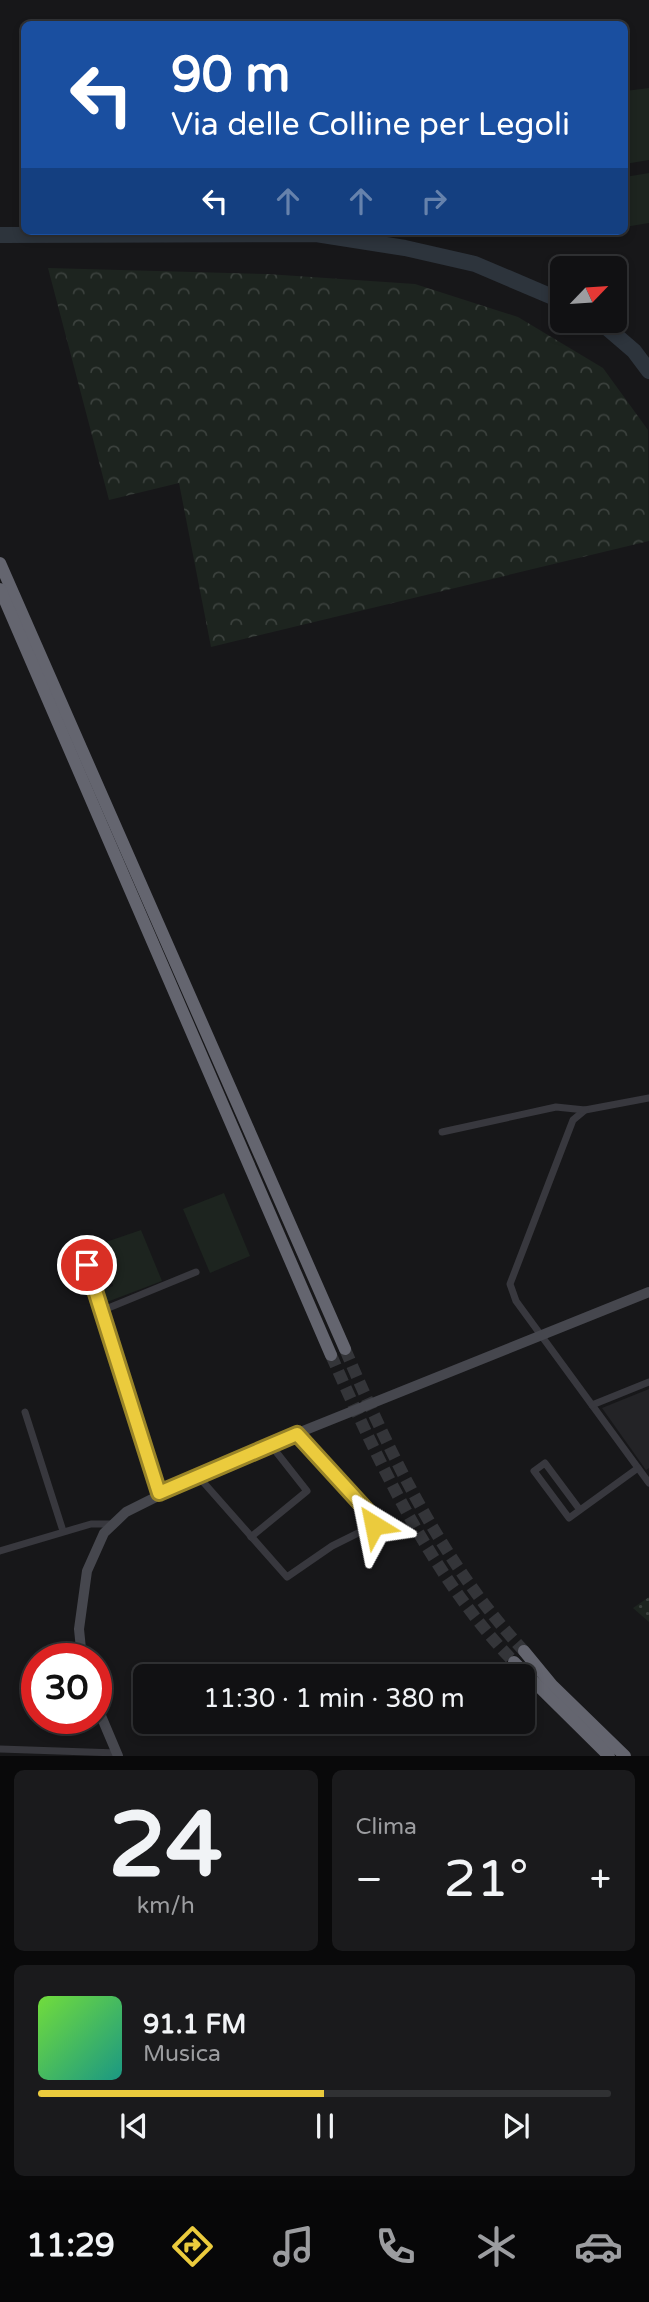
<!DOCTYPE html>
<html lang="it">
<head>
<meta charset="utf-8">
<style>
  :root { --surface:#111113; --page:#1a1a1c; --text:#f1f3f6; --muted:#9c9da0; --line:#303133; --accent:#ebcb3d }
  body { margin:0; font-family:"Varela Round",sans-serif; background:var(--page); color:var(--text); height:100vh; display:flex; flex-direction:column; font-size:26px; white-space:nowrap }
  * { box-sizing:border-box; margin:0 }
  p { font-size:23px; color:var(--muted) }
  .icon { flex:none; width:38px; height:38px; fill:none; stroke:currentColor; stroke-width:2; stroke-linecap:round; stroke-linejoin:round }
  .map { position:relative; height:1756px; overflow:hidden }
  .side { display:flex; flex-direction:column; gap:14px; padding:14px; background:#09090a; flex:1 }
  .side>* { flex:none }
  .banner { position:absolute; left:21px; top:21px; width:607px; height:214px; border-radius:10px; box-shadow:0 4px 10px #0003,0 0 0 2px var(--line); background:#1a4fa0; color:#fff; overflow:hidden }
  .needle { width:46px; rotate:65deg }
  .controls { position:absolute; left:550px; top:256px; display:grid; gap:14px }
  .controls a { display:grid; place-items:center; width:77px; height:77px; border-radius:10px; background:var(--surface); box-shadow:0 4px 10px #0003,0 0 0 2px var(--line); font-size:35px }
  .speed { position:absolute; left:21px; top:1643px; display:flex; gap:14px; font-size:35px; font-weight:700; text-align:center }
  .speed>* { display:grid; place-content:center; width:91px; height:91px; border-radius:50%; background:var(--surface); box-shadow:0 4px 10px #0003,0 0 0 2px var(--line); line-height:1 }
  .speed .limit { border:10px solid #d22; background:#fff; color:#111 }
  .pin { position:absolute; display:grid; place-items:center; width:60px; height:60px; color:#fff; margin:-30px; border:4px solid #fff; border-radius:50%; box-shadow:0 2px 7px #0007 }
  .me { position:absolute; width:77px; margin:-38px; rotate:325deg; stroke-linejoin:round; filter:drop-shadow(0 0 5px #0008) }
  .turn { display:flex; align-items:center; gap:24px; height:147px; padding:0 35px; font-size:32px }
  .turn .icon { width:91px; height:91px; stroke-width:2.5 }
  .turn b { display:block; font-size:49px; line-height:60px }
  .lanes { display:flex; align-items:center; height:66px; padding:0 35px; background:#0003; justify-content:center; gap:35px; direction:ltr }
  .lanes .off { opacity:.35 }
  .big { font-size:52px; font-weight:600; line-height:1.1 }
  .side .widget { flex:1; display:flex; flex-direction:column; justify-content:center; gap:10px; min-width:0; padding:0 24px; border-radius:10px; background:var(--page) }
  .side .dial { align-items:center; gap:0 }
  .dial b { font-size:91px; line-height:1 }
  .song { display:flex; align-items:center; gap:21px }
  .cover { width:84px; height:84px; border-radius:10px; background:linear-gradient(135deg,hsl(100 70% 55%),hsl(170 70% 35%)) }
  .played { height:7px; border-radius:4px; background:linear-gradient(90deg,var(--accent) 50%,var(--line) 50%) }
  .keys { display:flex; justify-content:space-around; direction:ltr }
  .heat { display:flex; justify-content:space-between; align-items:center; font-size:38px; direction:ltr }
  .side .tiles { flex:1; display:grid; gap:14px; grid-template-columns:1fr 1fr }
  .widget:last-child { grid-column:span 2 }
  .trip { position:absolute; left:133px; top:1664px; width:402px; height:70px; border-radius:10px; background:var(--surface); box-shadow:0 4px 10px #0003,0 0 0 2px var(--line); font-weight:600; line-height:70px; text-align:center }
  .dock { display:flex; height:112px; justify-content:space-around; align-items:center; background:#070708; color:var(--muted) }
  .dock .icon { width:49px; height:49px }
  .dock .active { color:var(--accent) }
  .dock b { font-size:32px; color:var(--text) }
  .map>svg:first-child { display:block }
  .built { fill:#232326 }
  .grass { fill:#1d241f }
  .forest { fill:url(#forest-crowns) }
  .garden { fill:url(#garden-dots) }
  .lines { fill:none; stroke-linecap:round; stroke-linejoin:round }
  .river { stroke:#2d343c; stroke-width:16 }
  .highway-tunnel { stroke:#343539; stroke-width:12; stroke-dasharray:12 6; stroke-linecap:butt }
  .street { stroke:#38383e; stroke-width:7 }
  .secondary { stroke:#46474e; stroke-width:10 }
  .highway { stroke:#64656f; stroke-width:12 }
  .route-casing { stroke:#998428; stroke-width:18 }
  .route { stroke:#ebcb3d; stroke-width:12 }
</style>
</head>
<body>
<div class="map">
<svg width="649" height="1756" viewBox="0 0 649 1756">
  <defs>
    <pattern id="forest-crowns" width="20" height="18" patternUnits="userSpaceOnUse" patternTransform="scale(1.75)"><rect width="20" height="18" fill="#1d241f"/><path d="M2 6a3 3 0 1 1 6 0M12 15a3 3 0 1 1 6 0" fill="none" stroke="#3b413d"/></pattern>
    <pattern id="garden-dots" width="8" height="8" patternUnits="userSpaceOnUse" patternTransform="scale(1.75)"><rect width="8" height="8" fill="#1d241f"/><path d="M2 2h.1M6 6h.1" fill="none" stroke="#3b413d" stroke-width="1.8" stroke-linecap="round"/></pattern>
  </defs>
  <rect width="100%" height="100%" fill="#171719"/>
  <path class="built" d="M 649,1389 L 649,1468 L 646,1470 L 602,1408 Z"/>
  <g class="grass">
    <path d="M 649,88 L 649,160 L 625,164 L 625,91 Z"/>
    <path d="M 649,173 L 649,223 L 625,227 L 625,177 Z"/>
    <path d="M 224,1193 L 250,1256 L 210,1273 L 183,1209 Z"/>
    <path d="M 141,1230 L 162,1281 L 107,1302 L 100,1291 L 113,1286 L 100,1244 Z"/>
  </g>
  <path class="forest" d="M 48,268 L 267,274 L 415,284 L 518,317 L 603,368 L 648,430 L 649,541 L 211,647 L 179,483 L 109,500 Z"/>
  <path class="garden" d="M 649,1597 L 649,1622 L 633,1608 Z"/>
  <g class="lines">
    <g class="river">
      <path d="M 0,235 L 316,234 L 405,248 L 475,264 L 562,301"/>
      <path d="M 598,320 L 634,351 L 649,371"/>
    </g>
    <g class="highway-tunnel">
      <path d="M 345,1349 C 391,1457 443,1564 524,1651"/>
      <path d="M 331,1355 C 379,1463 431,1576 514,1662"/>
    </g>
    <g class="street">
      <path d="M 649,1098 L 585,1110 L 573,1120 L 510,1284 L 516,1301 L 649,1483"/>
      <path d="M 442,1132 L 556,1107 L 585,1110"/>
      <path d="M 80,1241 L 159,1493"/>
      <path d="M 101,1311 L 196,1272"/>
      <path d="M 592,1405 L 649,1382"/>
      <path d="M 25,1412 L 63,1531"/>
      <path d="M 197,1475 L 287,1577 L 332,1546 L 374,1525 L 371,1515 L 297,1434"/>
      <path d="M 580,1510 L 545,1463 L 534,1471 L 569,1518 L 638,1468"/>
      <path d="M 251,1537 L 307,1491 L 270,1444"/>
      <path d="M 0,1551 L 91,1524 L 112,1524"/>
      <path d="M 0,1749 L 117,1753"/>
    </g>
    <g class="secondary">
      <path d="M 82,1659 L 79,1629 L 87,1571 L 104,1533 L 126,1512 L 228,1461 L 649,1292"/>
      <path d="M 96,1704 L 118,1756"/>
    </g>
    <g class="highway">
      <path d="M 0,563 L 345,1349"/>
      <path d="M 0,589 L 331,1355"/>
      <path d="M 524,1651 L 552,1685 L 625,1756"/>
      <path d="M 514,1662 L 609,1756"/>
    </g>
  </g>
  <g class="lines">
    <defs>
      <path id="route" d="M 87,1265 L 159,1493 L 297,1434 L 371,1515 L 374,1525"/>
    </defs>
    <use href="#route" class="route-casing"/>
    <use href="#route" class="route"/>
  </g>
</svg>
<div class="controls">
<a><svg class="needle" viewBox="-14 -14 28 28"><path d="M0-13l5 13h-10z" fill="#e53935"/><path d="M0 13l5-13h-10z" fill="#9c9da0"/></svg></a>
</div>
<div class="speed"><div class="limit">30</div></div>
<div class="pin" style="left:87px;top:1265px;background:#d93025"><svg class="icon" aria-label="arrive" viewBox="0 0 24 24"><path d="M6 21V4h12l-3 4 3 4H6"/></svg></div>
<svg class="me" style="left:374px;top:1525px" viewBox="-20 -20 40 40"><path d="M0-17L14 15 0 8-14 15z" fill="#ebcb3d" stroke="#fff" stroke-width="4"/></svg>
<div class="trip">11:30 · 1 min · 380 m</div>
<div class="banner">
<div class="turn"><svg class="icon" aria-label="left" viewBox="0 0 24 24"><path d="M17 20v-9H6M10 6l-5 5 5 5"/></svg><div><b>90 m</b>Via delle Colline per Legoli</div></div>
<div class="lanes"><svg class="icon" aria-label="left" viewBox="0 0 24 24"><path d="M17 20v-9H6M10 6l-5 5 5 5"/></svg><svg class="icon off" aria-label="ahead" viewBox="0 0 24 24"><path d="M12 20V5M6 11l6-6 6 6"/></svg><svg class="icon off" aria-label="ahead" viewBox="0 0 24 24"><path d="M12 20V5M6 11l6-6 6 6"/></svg><svg class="icon off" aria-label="right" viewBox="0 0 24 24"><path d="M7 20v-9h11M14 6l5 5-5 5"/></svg></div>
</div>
</div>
<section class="side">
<div class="tiles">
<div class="widget dial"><b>24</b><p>km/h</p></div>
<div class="widget"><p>Clima</p>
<div class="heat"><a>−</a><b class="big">21°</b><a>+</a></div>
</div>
<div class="widget">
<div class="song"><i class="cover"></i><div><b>91.1 FM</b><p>Musica</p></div></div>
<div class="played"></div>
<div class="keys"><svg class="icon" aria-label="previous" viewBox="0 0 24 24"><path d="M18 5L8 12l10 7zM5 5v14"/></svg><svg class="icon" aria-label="pause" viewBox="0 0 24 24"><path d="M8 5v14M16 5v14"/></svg><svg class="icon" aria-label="next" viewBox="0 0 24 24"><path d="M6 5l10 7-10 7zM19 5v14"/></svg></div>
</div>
</div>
</section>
<nav class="dock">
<b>11:29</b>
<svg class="icon active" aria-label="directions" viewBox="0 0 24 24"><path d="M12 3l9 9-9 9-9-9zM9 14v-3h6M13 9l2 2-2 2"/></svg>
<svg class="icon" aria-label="music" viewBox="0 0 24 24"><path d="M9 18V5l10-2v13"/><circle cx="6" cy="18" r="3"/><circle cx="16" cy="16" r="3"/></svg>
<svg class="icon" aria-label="phone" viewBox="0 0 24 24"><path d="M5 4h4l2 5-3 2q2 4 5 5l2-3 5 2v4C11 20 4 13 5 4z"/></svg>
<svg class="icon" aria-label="climate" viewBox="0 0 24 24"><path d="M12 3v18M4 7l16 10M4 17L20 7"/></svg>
<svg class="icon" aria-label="car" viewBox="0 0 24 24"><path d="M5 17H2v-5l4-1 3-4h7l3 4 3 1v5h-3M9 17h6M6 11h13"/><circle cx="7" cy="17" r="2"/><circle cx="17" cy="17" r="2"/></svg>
</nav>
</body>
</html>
